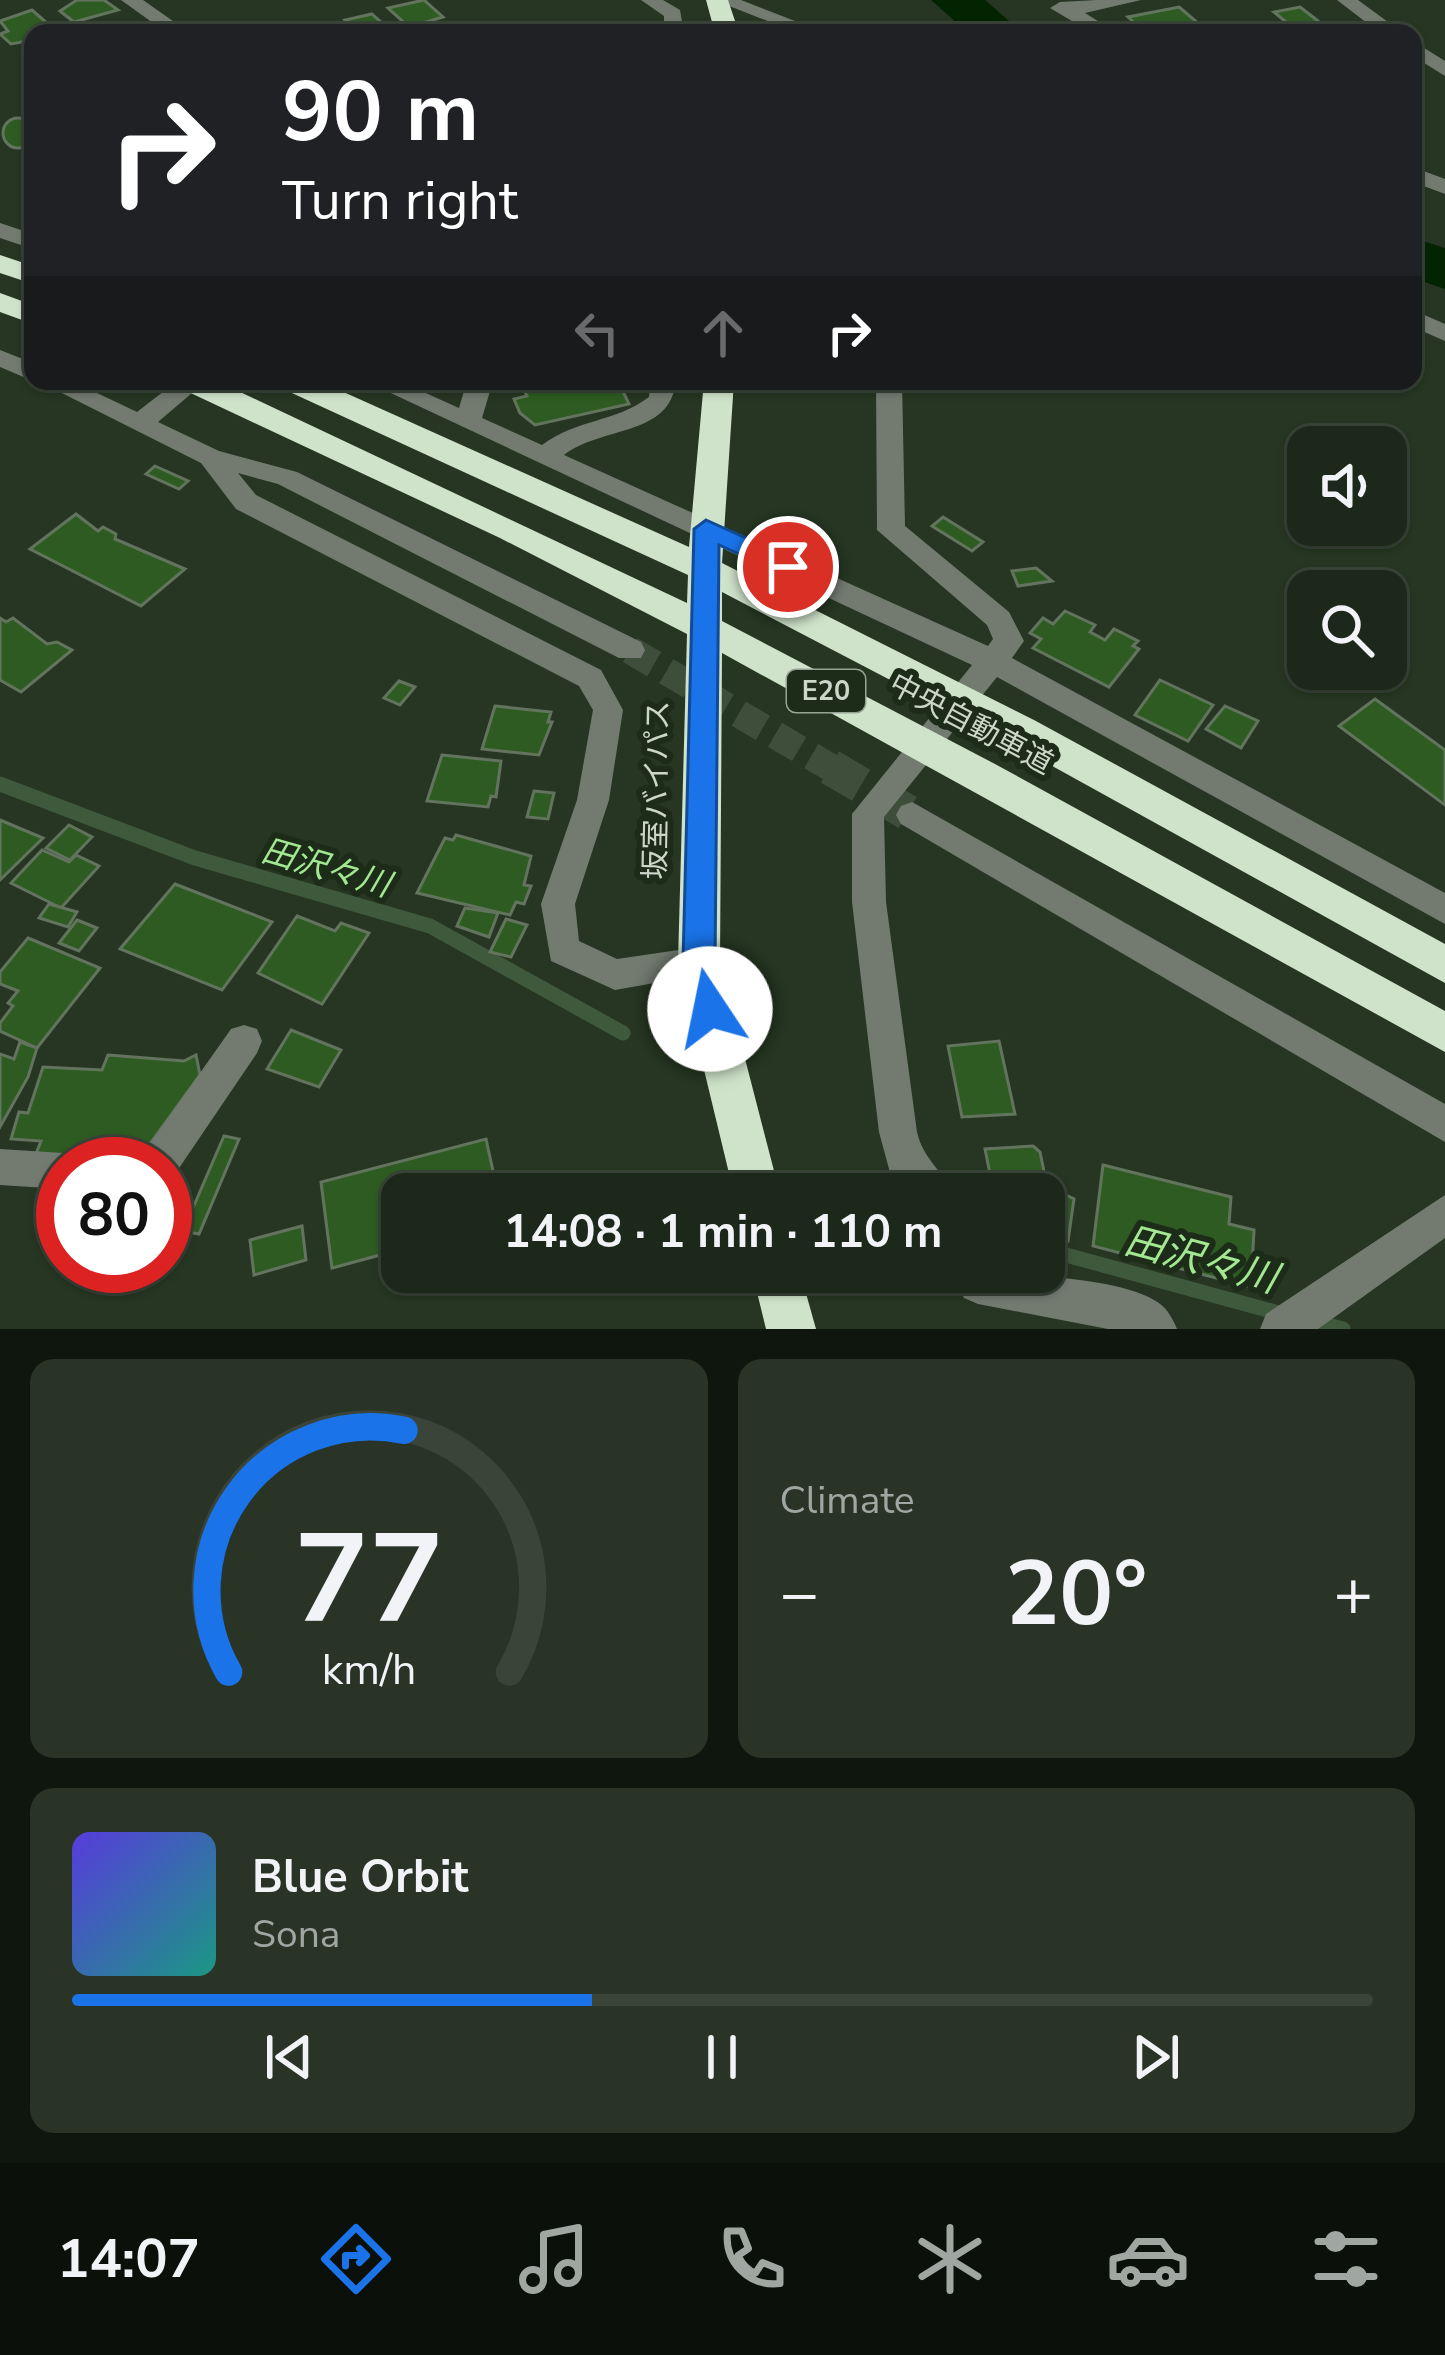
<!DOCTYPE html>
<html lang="en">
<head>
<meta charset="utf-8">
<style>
  :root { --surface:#1c281a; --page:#293427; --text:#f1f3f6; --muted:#a0a6a2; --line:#3a4439; --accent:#1a73e8 }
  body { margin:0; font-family:"Nunito Sans","Noto Sans JP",sans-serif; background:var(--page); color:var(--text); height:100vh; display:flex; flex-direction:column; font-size:45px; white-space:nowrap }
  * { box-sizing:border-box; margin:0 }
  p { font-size:39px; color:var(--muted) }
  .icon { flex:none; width:66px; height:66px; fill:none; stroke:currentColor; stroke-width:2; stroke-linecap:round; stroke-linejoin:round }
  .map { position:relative; height:1329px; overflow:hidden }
  .panel { display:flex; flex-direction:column; gap:30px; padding:30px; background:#0f160e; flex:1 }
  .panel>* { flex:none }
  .guide { position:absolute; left:24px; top:24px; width:1398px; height:366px; border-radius:24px; box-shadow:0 3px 9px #0004,0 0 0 3px var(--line); background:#202124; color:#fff; overflow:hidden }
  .tools { position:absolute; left:1287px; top:426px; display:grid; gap:24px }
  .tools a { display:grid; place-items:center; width:120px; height:120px; border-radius:24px; background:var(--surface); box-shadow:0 3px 9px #0004,0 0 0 3px var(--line); font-size:60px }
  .speed { position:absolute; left:36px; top:1137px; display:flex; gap:24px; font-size:60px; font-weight:700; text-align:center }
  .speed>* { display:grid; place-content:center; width:156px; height:156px; border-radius:50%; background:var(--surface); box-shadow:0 3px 9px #0004,0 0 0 3px var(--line); line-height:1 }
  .speed .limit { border:18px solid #d22; background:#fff; color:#111 }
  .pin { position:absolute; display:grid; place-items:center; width:102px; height:102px; color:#fff; margin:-51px; border:6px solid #fff; border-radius:50%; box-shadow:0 3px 12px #0007 }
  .me { position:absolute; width:132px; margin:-66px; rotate:349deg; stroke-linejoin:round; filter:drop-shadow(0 0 9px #0008) }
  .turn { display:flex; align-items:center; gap:42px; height:252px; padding:0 60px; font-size:54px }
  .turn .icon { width:156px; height:156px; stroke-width:2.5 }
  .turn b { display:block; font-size:84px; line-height:102px }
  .lanes { display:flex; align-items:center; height:114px; padding:0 60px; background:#0003; justify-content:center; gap:60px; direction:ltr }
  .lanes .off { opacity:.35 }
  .big { font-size:90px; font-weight:700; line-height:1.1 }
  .panel .tile { flex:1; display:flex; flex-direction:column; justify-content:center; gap:18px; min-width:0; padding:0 42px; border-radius:24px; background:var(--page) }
  .panel .dial { align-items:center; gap:0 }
  .dial svg { height:312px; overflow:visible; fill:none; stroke:var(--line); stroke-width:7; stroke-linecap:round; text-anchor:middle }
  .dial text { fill:var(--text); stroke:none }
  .song { display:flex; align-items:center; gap:36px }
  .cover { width:144px; height:144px; border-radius:18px; background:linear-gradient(135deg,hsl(250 70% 55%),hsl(170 70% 35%)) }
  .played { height:12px; border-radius:6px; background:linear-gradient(90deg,var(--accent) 40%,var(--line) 40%) }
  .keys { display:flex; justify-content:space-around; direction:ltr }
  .heat { display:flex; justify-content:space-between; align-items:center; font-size:66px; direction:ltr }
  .panel .tiles { flex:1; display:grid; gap:30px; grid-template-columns:1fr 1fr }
  .tile:last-child { grid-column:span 2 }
  .trip { position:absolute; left:381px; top:1173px; width:684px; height:120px; border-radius:24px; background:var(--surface); box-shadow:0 3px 9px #0004,0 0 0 3px var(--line); font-weight:700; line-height:120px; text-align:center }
  .dock { display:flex; height:192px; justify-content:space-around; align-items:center; background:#0b100a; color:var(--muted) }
  .dock .icon { width:84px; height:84px }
  .dock .active { color:var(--accent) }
  .dock b { font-size:54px; color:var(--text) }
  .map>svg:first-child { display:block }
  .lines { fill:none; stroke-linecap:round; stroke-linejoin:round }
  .stream { stroke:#3f593c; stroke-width:15 }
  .river { fill:#022400; fill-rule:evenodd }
  .building { fill:#2d5b21; stroke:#62745d; stroke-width:3 }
  .minor-tunnel-far1 { stroke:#3f4e3b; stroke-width:28; stroke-dasharray:28 14; stroke-linecap:butt }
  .minor-tunnel { stroke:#3f4e3b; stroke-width:36; stroke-dasharray:36 18; stroke-linecap:butt }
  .minor { fill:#737b71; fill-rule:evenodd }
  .highway { fill:#cfe3ca; fill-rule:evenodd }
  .route { fill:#1a73e8; stroke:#114b97; stroke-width:3 }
  .labels { text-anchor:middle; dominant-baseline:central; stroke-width:12; stroke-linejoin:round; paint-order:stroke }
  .shield { fill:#1c2c18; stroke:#97a394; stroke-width:3 }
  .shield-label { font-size:27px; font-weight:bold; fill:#ccd6c9 }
  .street-label { font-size:30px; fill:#ccd6c9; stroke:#1c2c18 }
  .water-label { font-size:33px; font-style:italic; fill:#a3e793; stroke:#1c2c18 }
  .near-water-label { font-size:39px; font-style:italic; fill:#a3e793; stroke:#1c2c18 }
</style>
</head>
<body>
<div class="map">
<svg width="1445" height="1329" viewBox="0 0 1445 1329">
  <rect width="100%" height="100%" fill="#263622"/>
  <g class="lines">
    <g class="stream">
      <path d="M 0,784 L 195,858 L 430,926 L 623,1033"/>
      <path d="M 1044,1249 L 1286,1315"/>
      <path d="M 1312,1321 L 1343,1329"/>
    </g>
    <g class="river">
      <path d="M 931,0 L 985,0 L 1023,33 L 968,33 Z"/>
      <path d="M 1413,238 L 1445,248 L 1445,289 L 1413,278 Z"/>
    </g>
  </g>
  <g class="building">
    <path d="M 77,0 L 104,0 L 118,10 L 74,22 L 60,11 Z"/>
    <path d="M 424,0 L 443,17 L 409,27 L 388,8 Z"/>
    <path d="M 1179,7 L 1198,23 L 1146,33 L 1128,17 Z"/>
    <path d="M 1300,7 L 1318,21 L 1324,27 L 1298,32 L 1274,12 Z"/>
    <path d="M 32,10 L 57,32 L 33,33 L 33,40 L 11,44 L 0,34 L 8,31 L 0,21 Z"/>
    <path d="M 372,14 L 391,31 L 359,33 L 345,20 Z"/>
    <path d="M 1232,23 L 1277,24 L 1280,33 L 1235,33 Z"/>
    <circle cx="18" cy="133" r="15"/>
    <path d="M 568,381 L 618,381 L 629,404 L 535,425 L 520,413 L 514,399 L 527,396 L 524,390 Z"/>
    <path d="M 155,466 L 188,481 L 179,489 L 146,474 Z"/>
    <path d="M 76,514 L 98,531 L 103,527 L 116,534 L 115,539 L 185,569 L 141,606 L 30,549 Z"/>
    <path d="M 943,517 L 983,542 L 972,551 L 932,526 Z"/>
    <path d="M 1036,568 L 1052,581 L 1018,586 L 1012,571 Z"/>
    <path d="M 1065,611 L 1095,625 L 1090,632 L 1105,640 L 1114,629 L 1138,641 L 1133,646 L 1139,649 L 1109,687 L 1033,648 L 1041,639 L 1030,633 L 1043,618 L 1053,624 Z"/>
    <path d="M 0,618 L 6,622 L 13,618 L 47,644 L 57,642 L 72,650 L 21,692 L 0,680 Z"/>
    <path d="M 1160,680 L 1213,705 L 1188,741 L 1135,715 Z"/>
    <path d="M 399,681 L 415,687 L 400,705 L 384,698 Z"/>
    <path d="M 1375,699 L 1445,750 L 1445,805 L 1339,726 Z"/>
    <path d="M 495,706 L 551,712 L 548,722 L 552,722 L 539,755 L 482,749 Z"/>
    <path d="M 1225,706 L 1258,721 L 1241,748 L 1206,729 Z"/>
    <path d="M 442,755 L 501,761 L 496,797 L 491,796 L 488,807 L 427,801 Z"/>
    <path d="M 534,791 L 554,793 L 548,819 L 527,817 Z"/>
    <path d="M 0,820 L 43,838 L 0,880 Z"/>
    <path d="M 69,825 L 92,837 L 70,860 L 46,848 Z"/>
    <path d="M 456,835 L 531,856 L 524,885 L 531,886 L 524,904 L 516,902 L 510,915 L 417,893 L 445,838 L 453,840 Z"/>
    <path d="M 42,850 L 69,862 L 76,855 L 99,866 L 61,908 L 11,883 Z"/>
    <path d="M 175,884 L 272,922 L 222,990 L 120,949 Z"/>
    <path d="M 49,904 L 77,912 L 68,927 L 39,918 Z"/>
    <path d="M 465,908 L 498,913 L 489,937 L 457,926 Z"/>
    <path d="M 297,916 L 335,931 L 341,923 L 369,933 L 322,1004 L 258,973 Z"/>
    <path d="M 506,919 L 527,925 L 511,957 L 490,952 Z"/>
    <path d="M 77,920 L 97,928 L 79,951 L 59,943 Z"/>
    <path d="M 28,938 L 100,968 L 37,1048 L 0,1031 L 0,1023 L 13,1006 L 8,1003 L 18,991 L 0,984 L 0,972 Z"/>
    <path d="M 291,1030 L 341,1050 L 319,1087 L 267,1069 Z"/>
    <path d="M 999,1041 L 1015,1114 L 962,1117 L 948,1046 Z"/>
    <path d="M 20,1042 L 37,1048 L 28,1077 L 0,1127 L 0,1054 L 14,1059 Z"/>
    <path d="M 108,1055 L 184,1061 L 196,1055 L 200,1075 L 147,1148 L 120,1158 L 35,1156 L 41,1141 L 11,1139 L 19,1112 L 28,1113 L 43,1067 L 102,1070 Z"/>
    <path d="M 224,1136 L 239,1139 L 199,1234 L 183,1231 Z"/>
    <path d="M 486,1139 L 498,1194 L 402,1194 L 402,1249 L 332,1268 L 321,1182 Z"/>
    <path d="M 1033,1146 L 1040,1152 L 1047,1186 L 1074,1199 L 1068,1241 L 1044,1234 L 1044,1194 L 994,1194 L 985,1149 Z"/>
    <path d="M 1103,1165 L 1231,1197 L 1229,1224 L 1254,1230 L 1251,1287 L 1093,1246 Z"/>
    <path d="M 302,1226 L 306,1260 L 254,1275 L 250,1240 Z"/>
  </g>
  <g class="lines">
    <path class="minor-tunnel-far1" d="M 630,650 L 835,770"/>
    <path class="minor-tunnel" d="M 830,767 L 912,815"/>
    <g class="minor">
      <path d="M 121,0 L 143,0 L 190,33 L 167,33 Z"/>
      <path d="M 641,0 L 663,0 L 680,10 L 684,33 L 664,33 L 664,16 Z"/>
      <path d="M 714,0 L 741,0 L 826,33 L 798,33 Z"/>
      <path d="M 1097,0 L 1141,0 L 1085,13 L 1117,33 L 1092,33 L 1050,8 L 1060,2 Z"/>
      <path d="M 1337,0 L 1358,0 L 1403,33 L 1380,33 Z"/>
      <path d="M 1413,41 L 1445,61 L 1445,76 L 1413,56 Z"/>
      <path d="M 1413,167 L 1445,179 L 1445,194 L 1413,182 Z"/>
      <path d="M 0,223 L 33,234 L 33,249 L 0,238 Z"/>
      <path d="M 1413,310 L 1445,324 L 1445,341 L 1413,327 Z"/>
      <path d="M 0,350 L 33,363 L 33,381 L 0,367 Z"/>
      <path d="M 38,381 L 72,381 L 137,412 L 177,381 L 206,381 L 158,422 L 219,451 L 297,472 L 641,642 L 645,650 L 641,658 L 619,658 L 278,484 L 238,473 L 256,495 L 601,670 L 623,710 L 609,800 L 575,904 L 579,941 L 617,959 L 699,947 L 711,951 L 716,962 L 711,973 L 615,990 L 551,961 L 541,904 L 577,800 L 593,710 L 579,686 L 236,509 L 201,463 Z"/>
      <path d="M 365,381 L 399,381 L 459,408 L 467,381 L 493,381 L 482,418 L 542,445 C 579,418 614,423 649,397 L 650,381 L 676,381 C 670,437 604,425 564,455 L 988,646 L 993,639 L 987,625 L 877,530 L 876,381 L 902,381 L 905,526 L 1009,612 L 1024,641 L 1012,658 L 1445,893 L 1445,924 L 997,677 L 884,817 L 886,902 L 917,1132 C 923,1159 942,1169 952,1194 L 906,1194 L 892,1180 L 879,1132 L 852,902 L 852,814 L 972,665 Z"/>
      <path d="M 912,802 L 1445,1104 L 1445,1142 L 901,824 L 896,815 L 901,806 Z"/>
      <path d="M 244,1025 L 257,1029 L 262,1041 L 257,1053 L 173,1177 L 165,1180 L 165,1164 L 140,1164 L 145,1151 L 231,1029 Z"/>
      <path d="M 0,1149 L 63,1153 L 79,1164 L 63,1164 L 63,1189 L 0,1185 Z"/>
      <path d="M 1445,1195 L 1445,1238 L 1318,1329 L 1260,1329 L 1266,1314 Z"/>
      <path d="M 947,1272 C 994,1272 1115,1276 1154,1300 C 1166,1306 1172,1317 1177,1329 L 1108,1329 L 978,1304 L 964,1298 Z"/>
    </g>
    <g class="highway">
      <path d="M 706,0 L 728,0 L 739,33 L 715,33 Z"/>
      <path d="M 0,255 L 33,266 L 33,284 L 0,273 Z"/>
      <path d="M 0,293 L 33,305 L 33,324 L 0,312 Z"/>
      <path d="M 176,381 L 217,381 L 687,603 L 688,575 L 281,388 L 277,381 L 319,381 L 689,547 L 704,381 L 734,381 L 722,563 L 1034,720 L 1445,944 L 1445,983 L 1007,741 L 722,592 L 722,621 L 995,764 L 1445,1011 L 1445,1052 L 722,653 L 720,962 L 780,1194 L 734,1194 L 678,962 L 687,634 L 500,538 L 180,388 Z"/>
      <path d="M 752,1272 L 800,1272 L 816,1329 L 766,1329 Z"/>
    </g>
  </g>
  <path class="route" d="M 706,520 L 797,561 L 801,567 L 788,576 L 719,545 L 715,962 L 727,1009 L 722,1019 L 710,1023 L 699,1019 L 683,962 L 694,529 Z"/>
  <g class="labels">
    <rect class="shield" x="787" y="670" width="78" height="42" rx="9"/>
    <g class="shield-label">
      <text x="826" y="691">E20</text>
    </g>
    <g class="street-label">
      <text transform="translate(971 724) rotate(28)">中央自動車道</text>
      <text transform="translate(657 790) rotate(-89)">坂室バイパス</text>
    </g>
    <g class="water-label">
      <text transform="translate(326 868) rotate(16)">田沢々川</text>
    </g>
    <g class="near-water-label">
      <text transform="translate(1201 1260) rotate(15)">田沢々川</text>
    </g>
  </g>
</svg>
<div class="tools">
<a><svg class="icon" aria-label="sound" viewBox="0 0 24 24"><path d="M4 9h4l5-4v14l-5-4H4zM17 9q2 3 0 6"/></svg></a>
<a><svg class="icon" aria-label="search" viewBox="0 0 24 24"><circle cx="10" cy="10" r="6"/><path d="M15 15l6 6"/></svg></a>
</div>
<div class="speed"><div class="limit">80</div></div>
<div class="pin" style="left:788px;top:567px;background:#d93025"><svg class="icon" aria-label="arrive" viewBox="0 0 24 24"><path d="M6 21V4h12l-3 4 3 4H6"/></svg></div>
<svg class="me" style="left:710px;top:1009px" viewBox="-20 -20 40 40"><circle r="19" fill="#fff"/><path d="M0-13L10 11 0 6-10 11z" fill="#1a73e8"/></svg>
<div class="trip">14:08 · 1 min · 110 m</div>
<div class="guide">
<div class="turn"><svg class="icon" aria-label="right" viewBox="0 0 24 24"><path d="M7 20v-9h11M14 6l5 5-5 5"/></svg><div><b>90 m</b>Turn right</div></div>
<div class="lanes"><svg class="icon off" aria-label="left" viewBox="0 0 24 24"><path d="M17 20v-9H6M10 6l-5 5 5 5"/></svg><svg class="icon off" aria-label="ahead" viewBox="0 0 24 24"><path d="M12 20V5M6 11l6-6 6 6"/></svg><svg class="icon" aria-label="right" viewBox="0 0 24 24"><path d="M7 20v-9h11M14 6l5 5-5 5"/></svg></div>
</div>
</div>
<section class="panel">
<div class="tiles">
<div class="tile dial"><svg viewBox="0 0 100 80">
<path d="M14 69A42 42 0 1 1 86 69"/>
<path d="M14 69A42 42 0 0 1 59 7" stroke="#1a73e8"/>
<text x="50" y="56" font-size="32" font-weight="700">77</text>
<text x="50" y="72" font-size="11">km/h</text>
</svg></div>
<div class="tile"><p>Climate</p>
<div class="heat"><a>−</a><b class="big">20°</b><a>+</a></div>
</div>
<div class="tile">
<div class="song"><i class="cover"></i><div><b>Blue Orbit</b><p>Sona</p></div></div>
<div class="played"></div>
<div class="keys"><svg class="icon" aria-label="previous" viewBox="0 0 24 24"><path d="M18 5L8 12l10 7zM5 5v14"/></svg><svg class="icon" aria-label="pause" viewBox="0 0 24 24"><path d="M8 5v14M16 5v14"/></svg><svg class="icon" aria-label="next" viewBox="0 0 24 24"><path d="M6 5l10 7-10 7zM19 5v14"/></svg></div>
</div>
</div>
</section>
<nav class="dock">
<b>14:07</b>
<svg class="icon active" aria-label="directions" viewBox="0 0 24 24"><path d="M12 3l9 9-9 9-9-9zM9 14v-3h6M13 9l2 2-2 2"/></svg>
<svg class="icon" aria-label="music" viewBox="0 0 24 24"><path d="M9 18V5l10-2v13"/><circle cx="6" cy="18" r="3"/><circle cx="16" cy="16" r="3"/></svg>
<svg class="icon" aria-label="phone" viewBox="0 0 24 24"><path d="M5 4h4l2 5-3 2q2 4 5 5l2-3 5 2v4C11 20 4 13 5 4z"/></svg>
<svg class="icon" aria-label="climate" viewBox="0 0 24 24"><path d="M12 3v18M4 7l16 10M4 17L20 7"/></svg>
<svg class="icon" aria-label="car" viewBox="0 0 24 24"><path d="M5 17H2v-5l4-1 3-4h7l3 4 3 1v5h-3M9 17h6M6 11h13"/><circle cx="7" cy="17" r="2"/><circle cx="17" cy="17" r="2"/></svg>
<svg class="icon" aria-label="filters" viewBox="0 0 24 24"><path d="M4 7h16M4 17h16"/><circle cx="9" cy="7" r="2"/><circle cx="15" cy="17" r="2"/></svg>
</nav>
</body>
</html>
